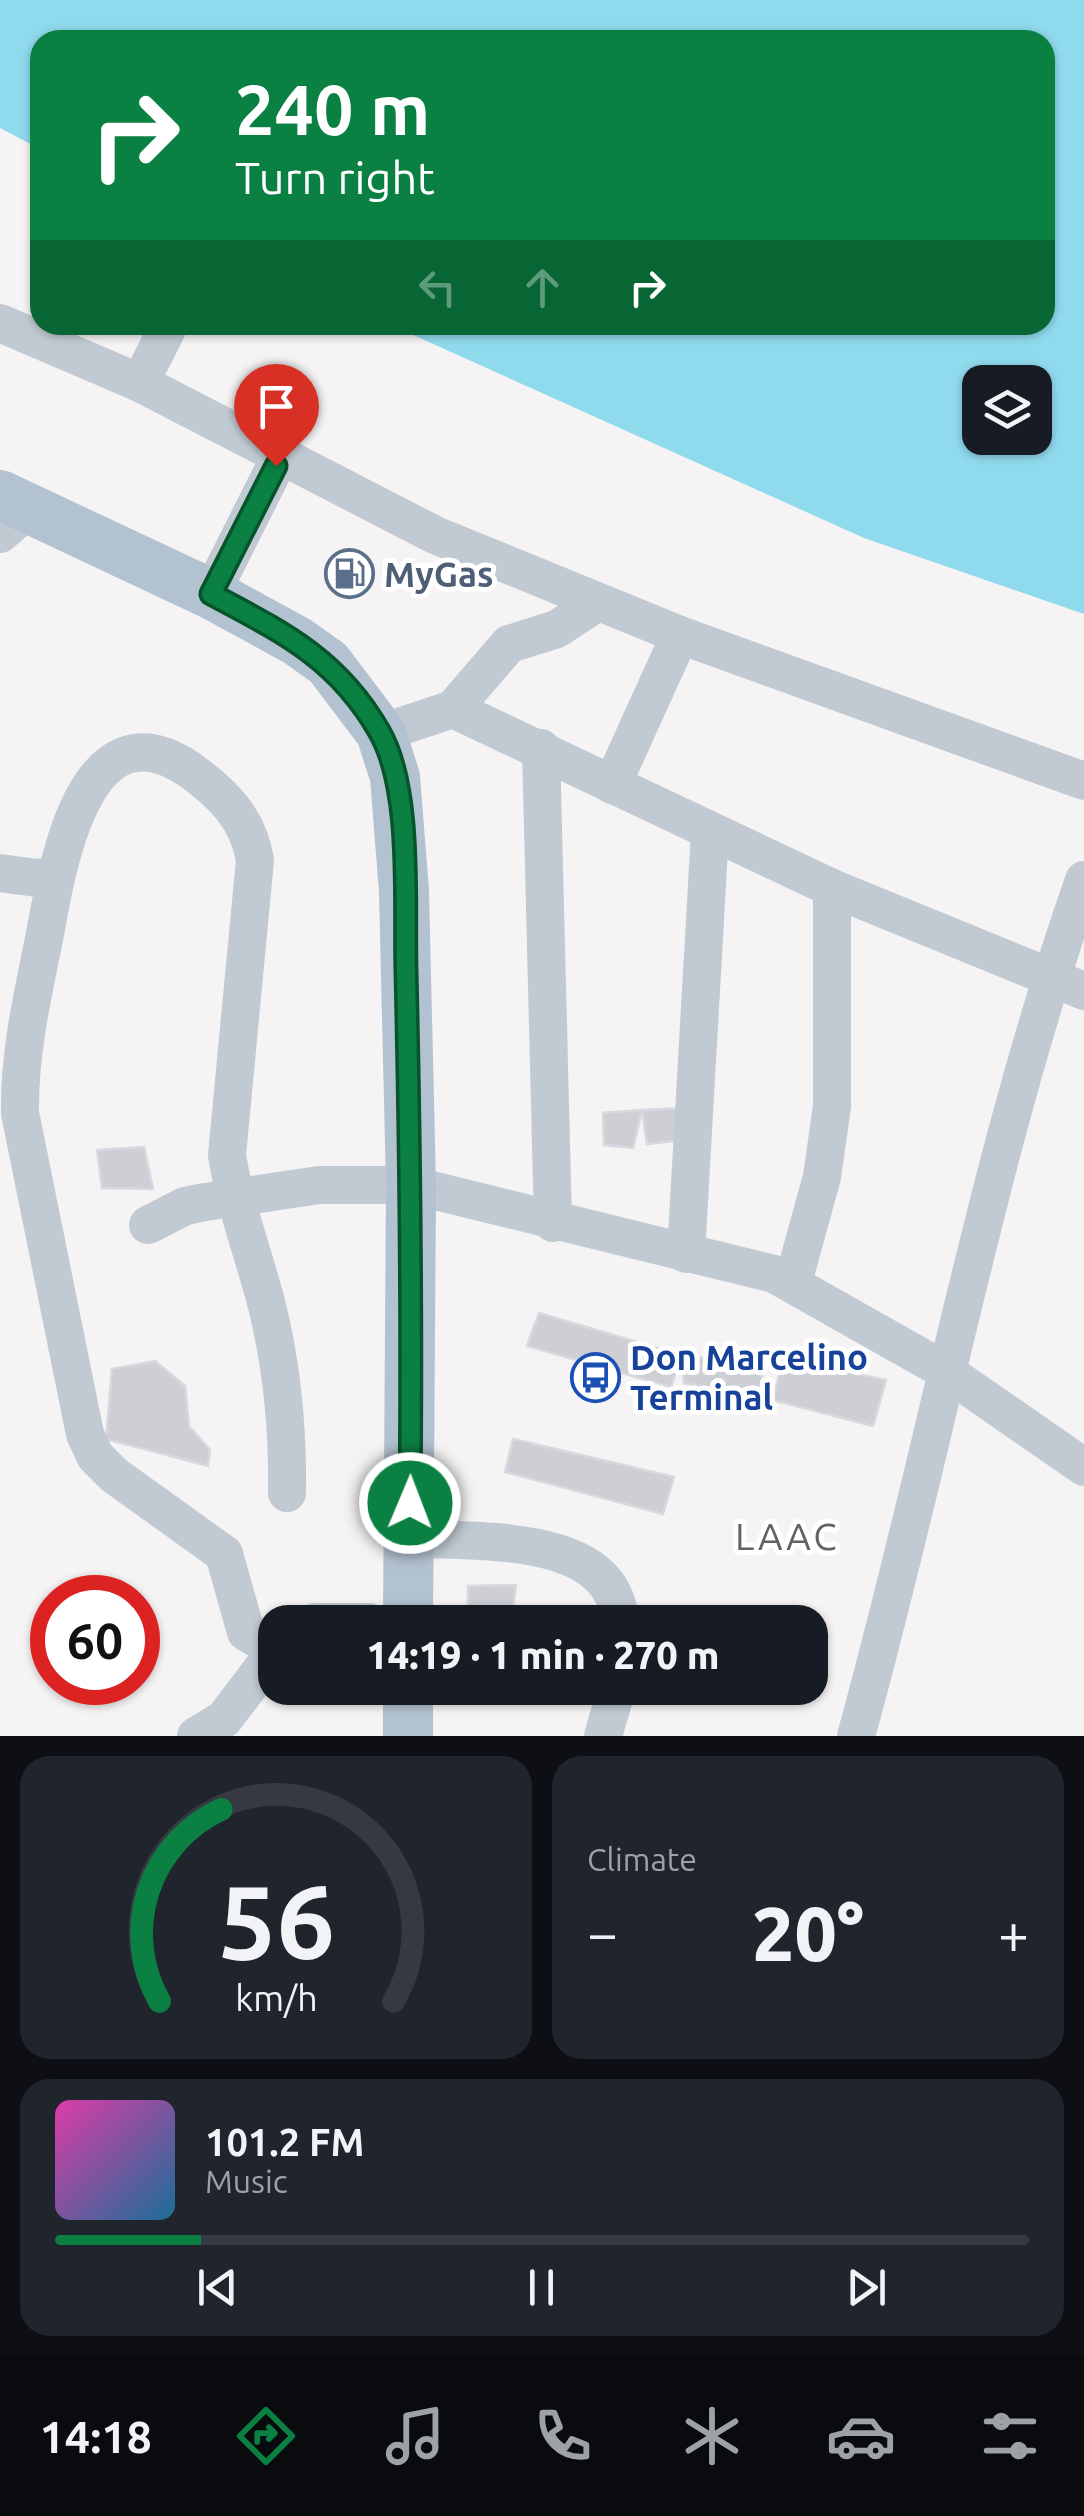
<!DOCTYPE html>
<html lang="en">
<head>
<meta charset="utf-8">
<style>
  :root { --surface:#171b24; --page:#20242c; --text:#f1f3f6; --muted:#9ea1a6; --line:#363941; --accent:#0b8043 }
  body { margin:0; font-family:Ubuntu,sans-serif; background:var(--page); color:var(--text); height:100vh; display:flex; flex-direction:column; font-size:38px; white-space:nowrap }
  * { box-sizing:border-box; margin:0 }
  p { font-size:32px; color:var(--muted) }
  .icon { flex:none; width:55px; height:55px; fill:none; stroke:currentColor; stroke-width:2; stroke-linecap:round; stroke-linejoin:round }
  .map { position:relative; height:1736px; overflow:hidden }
  .details { display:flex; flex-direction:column; gap:20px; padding:20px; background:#0d0f14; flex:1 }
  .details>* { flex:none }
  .guide { position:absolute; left:30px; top:30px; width:1025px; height:305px; border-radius:30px; box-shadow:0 2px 8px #0004; background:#0b8043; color:#fff; overflow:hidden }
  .controls { position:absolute; left:962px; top:365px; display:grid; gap:20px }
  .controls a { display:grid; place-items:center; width:90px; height:90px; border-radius:20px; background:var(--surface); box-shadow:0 2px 8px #0004; font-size:50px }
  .speed { position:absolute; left:30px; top:1575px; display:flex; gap:20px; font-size:50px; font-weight:700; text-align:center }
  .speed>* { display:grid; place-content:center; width:130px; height:130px; border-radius:50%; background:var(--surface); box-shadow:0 2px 8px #0004; line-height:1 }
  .speed .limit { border:15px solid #d22; background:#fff; color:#111 }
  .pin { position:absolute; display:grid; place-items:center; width:85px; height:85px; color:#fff; margin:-102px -42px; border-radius:50% 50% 50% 0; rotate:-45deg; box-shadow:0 0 10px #0007 }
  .pin .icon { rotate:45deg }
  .me { position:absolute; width:110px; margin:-55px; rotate:1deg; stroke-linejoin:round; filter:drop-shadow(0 0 8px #0008) }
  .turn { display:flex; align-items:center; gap:35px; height:210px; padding:0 40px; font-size:45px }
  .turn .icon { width:130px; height:130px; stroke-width:2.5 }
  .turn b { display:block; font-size:70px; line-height:85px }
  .lanes { display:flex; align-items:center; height:95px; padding:0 40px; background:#0003; justify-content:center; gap:50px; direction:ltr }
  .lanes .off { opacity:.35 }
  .big { font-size:75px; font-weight:800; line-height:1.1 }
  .details .card { flex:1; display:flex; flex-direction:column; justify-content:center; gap:15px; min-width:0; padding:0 35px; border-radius:30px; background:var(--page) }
  .details .dial { align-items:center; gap:0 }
  .dial svg { height:260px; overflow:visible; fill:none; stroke:var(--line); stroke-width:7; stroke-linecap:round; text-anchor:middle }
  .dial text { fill:var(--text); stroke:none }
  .song { display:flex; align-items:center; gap:30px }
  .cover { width:120px; height:120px; border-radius:15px; background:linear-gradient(135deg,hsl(320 70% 55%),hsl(200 70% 35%)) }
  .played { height:10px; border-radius:5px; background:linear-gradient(90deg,var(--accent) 15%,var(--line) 15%) }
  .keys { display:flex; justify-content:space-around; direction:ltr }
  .heat { display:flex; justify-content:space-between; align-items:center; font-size:55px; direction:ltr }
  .details .tiles { flex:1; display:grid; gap:20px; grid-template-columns:1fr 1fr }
  .card:last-child { grid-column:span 2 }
  .trip { position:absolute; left:258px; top:1605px; width:570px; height:100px; border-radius:30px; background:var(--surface); box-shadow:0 2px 8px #0004; font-weight:800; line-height:100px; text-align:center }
  .menu { display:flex; height:160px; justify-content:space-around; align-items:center; background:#090b0e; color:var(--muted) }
  .menu .icon { width:70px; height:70px }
  .menu .selected { color:var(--accent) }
  .menu b { font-size:45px; color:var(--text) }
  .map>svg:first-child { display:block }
  .water { fill:#90daee; fill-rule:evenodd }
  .building { fill:#cdcfd5; stroke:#d7d9de; stroke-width:2.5 }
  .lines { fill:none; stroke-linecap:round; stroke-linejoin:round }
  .minor { stroke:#c1cad2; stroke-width:38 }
  .major { stroke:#b3c2d1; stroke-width:50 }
  .route-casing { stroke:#07532c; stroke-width:25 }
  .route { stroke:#0b8043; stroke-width:18 }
  .labels { text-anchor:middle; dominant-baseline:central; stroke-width:10; stroke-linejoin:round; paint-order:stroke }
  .service-label { font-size:35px; font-weight:bold; fill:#4e5e75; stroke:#fff; text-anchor:start }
  .transit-label { font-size:35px; font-weight:bold; fill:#164399; stroke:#fff; text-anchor:start }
  .neighbourhood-label { font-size:38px; letter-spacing:2.5px; fill:#5f6368; stroke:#fff }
</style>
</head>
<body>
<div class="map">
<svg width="1084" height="1736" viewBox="0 0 1084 1736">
  <rect width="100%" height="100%" fill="#f5f3f3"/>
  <path class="water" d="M 0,0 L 1084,0 L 1084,614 L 864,538 L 391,325 L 1045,325 L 1045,40 L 40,40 L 40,149 L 0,128 ZM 980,382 L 1035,382 L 1035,438 L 980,438 Z"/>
  <g class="building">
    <path d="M 683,1108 L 683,1140 L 647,1144 L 642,1110 Z"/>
    <path d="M 642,1110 L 633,1148 L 604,1145 L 603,1113 Z"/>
    <path d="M 144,1147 L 153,1189 L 102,1188 L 97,1150 Z"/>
    <path d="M 539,1313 L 681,1355 L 671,1387 L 527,1346 Z"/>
    <path d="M 681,1355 L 764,1365 L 759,1398 L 684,1383 Z"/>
    <path d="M 783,1359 L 886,1380 L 873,1426 L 773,1400 Z"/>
    <path d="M 155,1361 L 185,1386 L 189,1426 L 210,1450 L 208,1466 L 106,1439 L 112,1369 Z"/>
    <path d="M 513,1439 L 674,1477 L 663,1514 L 505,1472 Z"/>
    <path d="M 516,1585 L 511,1622 L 468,1622 L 468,1586 Z"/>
  </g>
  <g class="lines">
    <g class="minor">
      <path d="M 0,323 L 140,383"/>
      <path d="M 169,325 L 140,383 L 435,535 L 680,635 L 1084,781"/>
      <path d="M 0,534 L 29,509"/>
      <path d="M 211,594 L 281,455"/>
      <path d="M 453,709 L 509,644 L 557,629 L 598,602"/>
      <path d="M 381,733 L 453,709 L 832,888 L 1084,991"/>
      <path d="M 541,748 L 553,1223"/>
      <path d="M 612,785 L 680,635"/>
      <path d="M 0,873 L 37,878 L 56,875"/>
      <path d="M 148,1225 L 185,1206 L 205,1202 L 319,1185 L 411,1185 L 774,1274 L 944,1370 L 1084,1467"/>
      <path d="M 686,1254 L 710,832"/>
      <path d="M 793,1282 L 822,1177 L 832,1106 L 832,888"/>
      <path d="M 409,1538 C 476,1543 614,1531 620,1622"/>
      <path d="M 315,1622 L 369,1622"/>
      <path d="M 275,1649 L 246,1632 L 224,1554 L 114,1475 L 95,1456 L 85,1434 L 20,1113 C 19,1054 32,998 44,939 C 56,875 82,696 190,770 C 223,794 248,818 255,860 L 227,1155 C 235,1207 254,1255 267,1306 C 282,1367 288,1431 287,1493"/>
      <path d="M 196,1736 L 224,1719 L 275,1652"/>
      <path d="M 603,1736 L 617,1688"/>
      <path d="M 856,1736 C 935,1452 986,1159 1084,880"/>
    </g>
    <g class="major">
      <path d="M 0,495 L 211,594 L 297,641 L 328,663 L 381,733 L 395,777 L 404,891 L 411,1185 L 408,1622"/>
      <path d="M 408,1688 L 408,1736"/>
    </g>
  </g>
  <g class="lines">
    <defs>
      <path id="route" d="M 276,466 L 211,594 C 282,632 337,658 379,731 C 413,789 404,903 406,971 C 410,1148 412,1326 410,1503"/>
    </defs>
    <use href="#route" class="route-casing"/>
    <use href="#route" class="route"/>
  </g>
  <defs>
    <symbol id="fuel-ring" viewBox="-11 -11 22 22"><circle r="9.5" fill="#fff" stroke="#5c6f8a" stroke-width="1.5"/><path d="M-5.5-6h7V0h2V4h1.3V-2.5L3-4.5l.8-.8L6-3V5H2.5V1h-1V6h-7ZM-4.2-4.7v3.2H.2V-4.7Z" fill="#5c6f8a"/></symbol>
    <symbol id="bus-ring" viewBox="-11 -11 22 22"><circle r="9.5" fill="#fff" stroke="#1a4fb4" stroke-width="1.5"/><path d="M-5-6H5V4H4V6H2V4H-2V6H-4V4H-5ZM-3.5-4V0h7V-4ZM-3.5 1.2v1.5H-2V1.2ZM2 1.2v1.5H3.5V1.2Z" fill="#1a4fb4"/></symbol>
  </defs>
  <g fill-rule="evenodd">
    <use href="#fuel-ring" x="322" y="546" width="55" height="55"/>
    <use href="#bus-ring" x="568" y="1350" width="55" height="55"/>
  </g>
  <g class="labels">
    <g class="service-label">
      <text x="384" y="574">MyGas</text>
    </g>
    <g class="transit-label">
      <text x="630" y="1357">Don Marcelino<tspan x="630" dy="40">Terminal</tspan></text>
    </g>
    <g class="neighbourhood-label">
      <text x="787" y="1536">LAAC</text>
    </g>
  </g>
</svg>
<div class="controls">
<a><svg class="icon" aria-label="layers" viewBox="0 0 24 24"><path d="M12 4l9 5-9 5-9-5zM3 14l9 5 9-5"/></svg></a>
</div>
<div class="speed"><div class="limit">60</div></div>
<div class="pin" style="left:276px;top:466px;background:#d93025"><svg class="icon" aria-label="arrive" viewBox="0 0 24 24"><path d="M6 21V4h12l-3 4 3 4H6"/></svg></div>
<svg class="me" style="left:410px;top:1503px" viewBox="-20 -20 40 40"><circle r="17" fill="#0b8043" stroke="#fff" stroke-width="3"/><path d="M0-11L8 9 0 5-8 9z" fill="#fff"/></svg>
<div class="trip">14:19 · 1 min · 270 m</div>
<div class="guide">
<div class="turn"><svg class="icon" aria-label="right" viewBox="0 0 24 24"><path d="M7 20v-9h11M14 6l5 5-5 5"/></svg><div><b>240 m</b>Turn right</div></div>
<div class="lanes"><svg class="icon off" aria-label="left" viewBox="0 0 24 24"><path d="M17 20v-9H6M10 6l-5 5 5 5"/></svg><svg class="icon off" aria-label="ahead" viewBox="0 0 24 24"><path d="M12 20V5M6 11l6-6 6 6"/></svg><svg class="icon" aria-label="right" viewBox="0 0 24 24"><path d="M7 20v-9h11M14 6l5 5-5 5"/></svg></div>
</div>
</div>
<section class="details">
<div class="tiles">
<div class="card dial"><svg viewBox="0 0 100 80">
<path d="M14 69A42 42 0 1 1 86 69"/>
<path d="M14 69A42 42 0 0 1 33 10" stroke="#0b8043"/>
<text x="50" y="56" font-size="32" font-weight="700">56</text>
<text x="50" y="72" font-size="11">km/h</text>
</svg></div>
<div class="card"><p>Climate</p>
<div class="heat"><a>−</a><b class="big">20°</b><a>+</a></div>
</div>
<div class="card">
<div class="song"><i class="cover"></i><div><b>101.2 FM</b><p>Music</p></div></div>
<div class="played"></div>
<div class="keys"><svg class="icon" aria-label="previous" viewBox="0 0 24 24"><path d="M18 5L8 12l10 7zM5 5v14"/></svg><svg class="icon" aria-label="pause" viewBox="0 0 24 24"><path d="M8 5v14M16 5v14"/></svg><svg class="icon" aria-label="next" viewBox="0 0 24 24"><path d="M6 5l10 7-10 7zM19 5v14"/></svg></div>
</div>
</div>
</section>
<nav class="menu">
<b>14:18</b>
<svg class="icon selected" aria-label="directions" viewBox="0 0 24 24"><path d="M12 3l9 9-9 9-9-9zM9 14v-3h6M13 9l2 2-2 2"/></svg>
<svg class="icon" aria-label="music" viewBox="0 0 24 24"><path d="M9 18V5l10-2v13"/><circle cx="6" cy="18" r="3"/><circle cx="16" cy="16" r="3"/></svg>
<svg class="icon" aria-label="phone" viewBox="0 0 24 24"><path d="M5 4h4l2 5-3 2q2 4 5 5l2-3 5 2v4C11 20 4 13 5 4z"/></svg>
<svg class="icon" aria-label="climate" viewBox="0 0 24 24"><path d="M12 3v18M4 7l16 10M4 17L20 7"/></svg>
<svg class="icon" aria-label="car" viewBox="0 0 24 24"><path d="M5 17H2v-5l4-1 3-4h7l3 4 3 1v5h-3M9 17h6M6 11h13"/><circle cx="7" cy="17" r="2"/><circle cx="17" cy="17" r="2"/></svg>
<svg class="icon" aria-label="filters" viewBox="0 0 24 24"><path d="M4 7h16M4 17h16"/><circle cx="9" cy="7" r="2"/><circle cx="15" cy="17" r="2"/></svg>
</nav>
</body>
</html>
